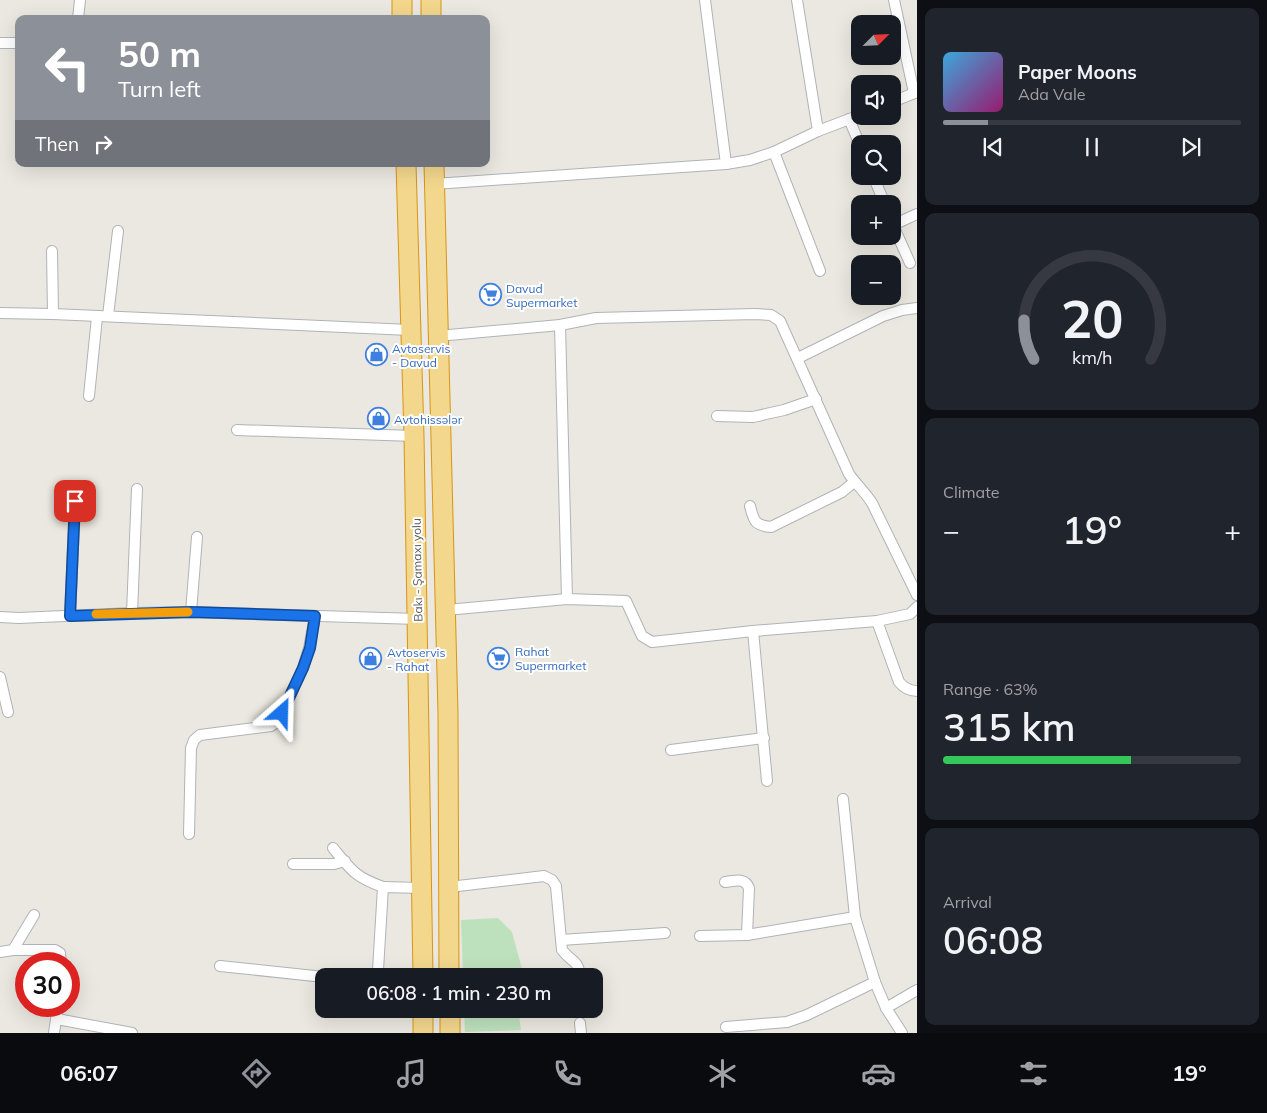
<!DOCTYPE html>
<html lang="en">
<head>
<meta charset="utf-8">
<style>
  :root { --surface:#171b24; --page:#20242c; --text:#f1f3f6; --muted:#9ea1a6; --line:#363941; --accent:#8c9099 }
  body { margin:0; font-family:Mulish,sans-serif; background:var(--page); color:var(--text); height:100vh; display:flex; flex-direction:column; font-size:19px; white-space:nowrap }
  * { box-sizing:border-box; margin:0 }
  p { font-size:16px; color:var(--muted) }
  .icon { flex:none; width:28px; height:28px; fill:none; stroke:currentColor; stroke-width:2; stroke-linecap:round; stroke-linejoin:round }
  .map { position:relative; flex:1; overflow:hidden }
  .sheet { display:flex; flex-direction:column; gap:8px; padding:8px; background:#0d0f14; width:350px }
  .sheet>* { flex:none }
  .banner { position:absolute; left:15px; top:15px; width:475px; height:152px; border-radius:10px; box-shadow:0 5px 20px #0002; background:#8c9099; color:#fff; overflow:hidden }
  .needle { width:32px; rotate:66deg }
  .controls { position:absolute; left:851px; top:15px; display:grid; gap:10px }
  .controls a { display:grid; place-items:center; width:50px; height:50px; border-radius:10px; background:var(--surface); box-shadow:0 5px 20px #0002; font-size:25px }
  .speed { position:absolute; left:15px; top:952px; display:flex; gap:10px; font-size:25px; font-weight:700; text-align:center }
  .speed>* { display:grid; place-content:center; width:65px; height:65px; border-radius:50%; background:var(--surface); box-shadow:0 5px 20px #0002; line-height:1 }
  .speed .limit { border:8px solid #d22; background:#fff; color:#111 }
  .pin { position:absolute; display:grid; place-items:center; width:42px; height:42px; color:#fff; margin:-21px; border-radius:10px; box-shadow:0 2px 8px #0006 }
  .me { position:absolute; width:55px; margin:-28px; rotate:25deg; stroke-linejoin:round; filter:drop-shadow(0 0 4px #0008) }
  .turn { display:flex; align-items:center; gap:18px; height:105px; padding:0 20px; font-size:22px }
  .turn .icon { width:65px; height:65px; stroke-width:2.5 }
  .turn b { display:block; font-size:35px; line-height:42px }
  .then { display:flex; align-items:center; height:48px; padding:0 20px; background:#0003; gap:10px; font-size:19px }
  .big { font-size:38px; font-weight:600; line-height:1.1 }
  .sheet .card { flex:1; display:flex; flex-direction:column; justify-content:center; gap:8px; min-width:0; padding:0 18px; border-radius:10px; background:var(--page) }
  .sheet .dial { align-items:center; gap:0 }
  .dial svg { height:130px; overflow:visible; fill:none; stroke:var(--line); stroke-width:7; stroke-linecap:round; text-anchor:middle }
  .dial text { fill:var(--text); stroke:none }
  .song { display:flex; align-items:center; gap:15px }
  .cover { width:60px; height:60px; border-radius:8px; background:linear-gradient(135deg,hsl(200 70% 55%),hsl(320 70% 35%)) }
  .played { height:5px; border-radius:2px; background:linear-gradient(90deg,var(--accent) 15%,var(--line) 15%) }
  .keys { display:flex; justify-content:space-around; direction:ltr }
  .heat { display:flex; justify-content:space-between; align-items:center; font-size:28px; direction:ltr }
  .charge { height:8px; border-radius:4px; background:linear-gradient(90deg,#34c759 63%,var(--line) 0) }
  .trip { position:absolute; left:315px; top:968px; width:288px; height:50px; border-radius:10px; background:var(--surface); box-shadow:0 5px 20px #0002; font-weight:600; line-height:50px; text-align:center }
  .menu { display:flex; height:80px; justify-content:space-around; align-items:center; background:#090b0e; color:var(--muted) }
  .menu .icon { width:35px; height:35px }
  .menu .on { color:var(--accent) }
  .menu b { font-size:22px; color:var(--text) }
  main { display:flex; flex:1; min-height:0 }
  .map>svg:first-child { display:block }
  .green { fill:#bee1bd }
  .lines { fill:none; stroke-linecap:round; stroke-linejoin:round }
  .street-casing { stroke:#b0b3b7; stroke-width:12 }
  .highway-casing { stroke:#d89512; stroke-width:21 }
  .street { stroke:#fff; stroke-width:10 }
  .highway { stroke:#f3d78d; stroke-width:19 }
  .route-casing { stroke:#114b97; stroke-width:12 }
  .route { stroke:#1a73e8; stroke-width:9 }
  .slow { stroke:#f59e0b; stroke-width:9 }
  .labels { text-anchor:middle; dominant-baseline:central; stroke-width:4; stroke-linejoin:round; paint-order:stroke }
  .shop-label { font-size:12px; fill:#366cbe; stroke:#fff; text-anchor:start }
  .street-label { font-size:12px; fill:#585c5f; stroke:#fff }
</style>
</head>
<body>
<main>
<div class="map">
<svg width="917" height="1033" viewBox="0 0 917 1033">
  <rect width="100%" height="100%" fill="#eae8e0"/>
  <g class="green">
    <path d="M 498,918 L 512,932 L 524,976 L 463,976 L 461,920 Z"/>
    <path d="M 464,1009 L 533,1009 L 534,1013 L 519,1015 L 521,1030 L 465,1032 Z"/>
  </g>
  <g class="lines">
    <defs>
      <g id="street">
        <path d="M 705,0 L 726,164"/>
        <path d="M 797,0 L 818,131"/>
        <path d="M 894,0 L 914,93"/>
        <path d="M 78,19 L 80,0"/>
        <path d="M 0,43 L 19,43"/>
        <path d="M 892,102 L 917,92"/>
        <path d="M 849,119 L 860,145"/>
        <path d="M 774,152 L 820,271"/>
        <path d="M 873,176 L 885,204"/>
        <path d="M 434,184 L 726,164 L 750,160 L 774,152 L 818,131 L 860,115"/>
        <path d="M 892,223 L 910,263"/>
        <path d="M 893,225 L 917,214"/>
        <path d="M 52,251 L 53,314"/>
        <path d="M 0,313 L 53,314 L 410,330"/>
        <path d="M 108,316 L 118,231"/>
        <path d="M 560,325 L 567,599"/>
        <path d="M 438,336 L 560,325 L 596,318 L 755,314 L 771,315 L 780,321 L 849,474 C 856,484 865,492 872,503 L 917,595"/>
        <path d="M 798,358 L 883,316 L 902,310 L 917,308"/>
        <path d="M 89,396 L 97,317"/>
        <path d="M 717,416 L 753,417 L 784,410 L 816,399"/>
        <path d="M 237,430 L 414,436"/>
        <path d="M 750,506 C 754,521 754,525 771,527 L 842,492 L 854,482"/>
        <path d="M 446,610 L 567,599 L 626,601 L 642,636 L 652,642 L 753,631 L 877,621 L 910,614 L 917,607"/>
        <path d="M 191,612 L 197,537"/>
        <path d="M 132,613 L 137,489"/>
        <path d="M 70,616 L 75,501"/>
        <path d="M 0,617 L 19,618 L 132,613 L 191,612 L 418,619"/>
        <path d="M 877,621 L 899,682 C 904,688 909,691 917,691"/>
        <path d="M 753,631 L 767,781"/>
        <path d="M 0,677 L 8,712"/>
        <path d="M 671,750 L 764,738"/>
        <path d="M 843,799 L 855,917 L 875,982 L 886,1008 L 902,1033"/>
        <path d="M 189,834 L 191,748 L 194,740 L 200,735 L 271,726 L 278,721 L 303,668 L 309,648 L 315,616"/>
        <path d="M 333,848 C 351,870 355,877 383,887"/>
        <path d="M 293,864 L 334,864 L 345,861"/>
        <path d="M 725,882 C 735,881 745,877 749,888 L 747,935"/>
        <path d="M 449,887 L 544,876 L 552,880 L 556,886 L 562,950 C 571,962 578,959 580,976"/>
        <path d="M 700,936 L 747,935 L 855,917"/>
        <path d="M 561,940 L 665,933"/>
        <path d="M 13,950 L 55,950 L 60,953 L 61,964"/>
        <path d="M 0,952 L 13,950 L 34,915"/>
        <path d="M 220,966 L 324,977"/>
        <path d="M 374,976 L 378,970 L 383,887 L 422,888"/>
        <path d="M 886,1008 L 917,990"/>
        <path d="M 57,1019 L 132,1033"/>
        <path d="M 580,1023 L 581,1033"/>
        <path d="M 726,1027 L 787,1022 L 807,1015 L 875,982"/>
        <path d="M 54,1033 L 58,1006"/>
      </g>
      <g id="highway">
        <path d="M 402,0 L 402,19"/>
        <path d="M 431,0 L 431,19"/>
        <path d="M 406,164 L 414,436 L 423,976"/>
        <path d="M 434,164 L 448,714 L 449,976"/>
        <path d="M 423,1009 L 423,1033"/>
        <path d="M 450,1009 L 450,1033"/>
      </g>
    </defs>
    <use href="#street" class="street-casing"/>
    <use href="#highway" class="highway-casing"/>
    <use href="#street" class="street"/>
    <use href="#highway" class="highway"/>
  </g>
  <g class="lines">
    <defs>
      <path id="route" d="M 75,501 L 70,616 L 191,612 L 315,616 L 310,648 L 303,668 L 282,713"/>
    </defs>
    <use href="#route" class="route-casing"/>
    <use href="#route" class="route"/>
    <path class="slow" d="M 96,614 L 188,612"/>
  </g>
  <defs>
    <symbol id="supermarket-ring" viewBox="-11 -11 22 22"><circle r="9.5" fill="#fff" stroke="#3f7fe0" stroke-width="1.5"/><path d="M-6-5.5h2.5l.6 2H6L4.5 2H-2.5L-4.4-4H-6ZM-1.5 3.2a1.3 1.3 0 1 0 .1 0ZM3 3.2a1.3 1.3 0 1 0 .1 0Z" fill="#3f7fe0"/></symbol>
    <symbol id="shop-ring" viewBox="-11 -11 22 22"><circle r="9.5" fill="#fff" stroke="#3f7fe0" stroke-width="1.5"/><path d="M-5-2.5h2.3a2.7 3.5 0 0 1 5.4 0H5L5.5 6h-11ZM-1.5-2.5h3a1.5 2.3 0 0 0-3 0Z" fill="#3f7fe0"/></symbol>
  </defs>
  <g fill-rule="evenodd">
    <use href="#supermarket-ring" x="478" y="282" width="25" height="25"/>
    <use href="#shop-ring" x="364" y="342" width="25" height="25"/>
    <use href="#shop-ring" x="366" y="406" width="25" height="25"/>
    <use href="#supermarket-ring" x="486" y="646" width="25" height="25"/>
    <use href="#shop-ring" x="358" y="646" width="25" height="25"/>
  </g>
  <g class="labels">
    <g class="shop-label">
      <text x="506" y="288">Davud<tspan x="506" dy="14">Supermarket</tspan></text>
      <text x="392" y="348">Avtoservis<tspan x="392" dy="14">- Davud</tspan></text>
      <text x="394" y="419">Avtohissələr</text>
      <text x="515" y="651">Rahat<tspan x="515" dy="14">Supermarket</tspan></text>
      <text x="387" y="652">Avtoservis<tspan x="387" dy="14">- Rahat</tspan></text>
    </g>
    <g class="street-label">
      <text transform="translate(417 570) rotate(-91)">Bakı - Şamaxı yolu</text>
    </g>
  </g>
</svg>
<div class="controls">
<a><svg class="needle" viewBox="-14 -14 28 28"><path d="M0-13l5 13h-10z" fill="#e53935"/><path d="M0 13l5-13h-10z" fill="#9ea1a6"/></svg></a>
<a><svg class="icon" aria-label="sound" viewBox="0 0 24 24"><path d="M4 9h4l5-4v14l-5-4H4zM17 9q2 3 0 6"/></svg></a>
<a><svg class="icon" aria-label="search" viewBox="0 0 24 24"><circle cx="10" cy="10" r="6"/><path d="M15 15l6 6"/></svg></a>
<a>+</a>
<a>−</a>
</div>
<div class="speed"><div class="limit">30</div></div>
<div class="pin" style="left:75px;top:501px;background:#d93025"><svg class="icon" aria-label="arrive" viewBox="0 0 24 24"><path d="M6 21V4h12l-3 4 3 4H6"/></svg></div>
<svg class="me" style="left:282px;top:713px" viewBox="-20 -20 40 40"><path d="M0-17L14 15 0 8-14 15z" fill="#1a73e8" stroke="#fff" stroke-width="4"/></svg>
<div class="trip">06:08 · 1 min · 230 m</div>
<div class="banner">
<div class="turn"><svg class="icon" aria-label="left" viewBox="0 0 24 24"><path d="M17 20v-9H6M10 6l-5 5 5 5"/></svg><div><b>50 m</b>Turn left</div></div>
<div class="then">Then<svg class="icon" aria-label="right" viewBox="0 0 24 24"><path d="M7 20v-9h11M14 6l5 5-5 5"/></svg></div>
</div>
</div>
<section class="sheet">
<div class="card">
<div class="song"><i class="cover"></i><div><b>Paper Moons</b><p>Ada Vale</p></div></div>
<div class="played"></div>
<div class="keys"><svg class="icon" aria-label="previous" viewBox="0 0 24 24"><path d="M18 5L8 12l10 7zM5 5v14"/></svg><svg class="icon" aria-label="pause" viewBox="0 0 24 24"><path d="M8 5v14M16 5v14"/></svg><svg class="icon" aria-label="next" viewBox="0 0 24 24"><path d="M6 5l10 7-10 7zM19 5v14"/></svg></div>
</div>
<div class="card dial"><svg viewBox="0 0 100 80">
<path d="M14 69A42 42 0 1 1 86 69"/>
<path d="M14 69A42 42 0 0 1 8 45" stroke="#8c9099"/>
<text x="50" y="56" font-size="32" font-weight="700">20</text>
<text x="50" y="72" font-size="11">km/h</text>
</svg></div>
<div class="card"><p>Climate</p>
<div class="heat"><a>−</a><b class="big">19°</b><a>+</a></div>
</div>
<div class="card"><p>Range · 63%</p><b class="big">315 km</b><div class="charge"></div></div>
<div class="card"><p>Arrival</p><b class="big">06:08</b></div>
</section>
</main>
<nav class="menu">
<b>06:07</b>
<svg class="icon on" aria-label="directions" viewBox="0 0 24 24"><path d="M12 3l9 9-9 9-9-9zM9 14v-3h6M13 9l2 2-2 2"/></svg>
<svg class="icon" aria-label="music" viewBox="0 0 24 24"><path d="M9 18V5l10-2v13"/><circle cx="6" cy="18" r="3"/><circle cx="16" cy="16" r="3"/></svg>
<svg class="icon" aria-label="phone" viewBox="0 0 24 24"><path d="M5 4h4l2 5-3 2q2 4 5 5l2-3 5 2v4C11 20 4 13 5 4z"/></svg>
<svg class="icon" aria-label="climate" viewBox="0 0 24 24"><path d="M12 3v18M4 7l16 10M4 17L20 7"/></svg>
<svg class="icon" aria-label="car" viewBox="0 0 24 24"><path d="M5 17H2v-5l4-1 3-4h7l3 4 3 1v5h-3M9 17h6M6 11h13"/><circle cx="7" cy="17" r="2"/><circle cx="17" cy="17" r="2"/></svg>
<svg class="icon" aria-label="filters" viewBox="0 0 24 24"><path d="M4 7h16M4 17h16"/><circle cx="9" cy="7" r="2"/><circle cx="15" cy="17" r="2"/></svg>
<b>19°</b>
</nav>
</body>
</html>
